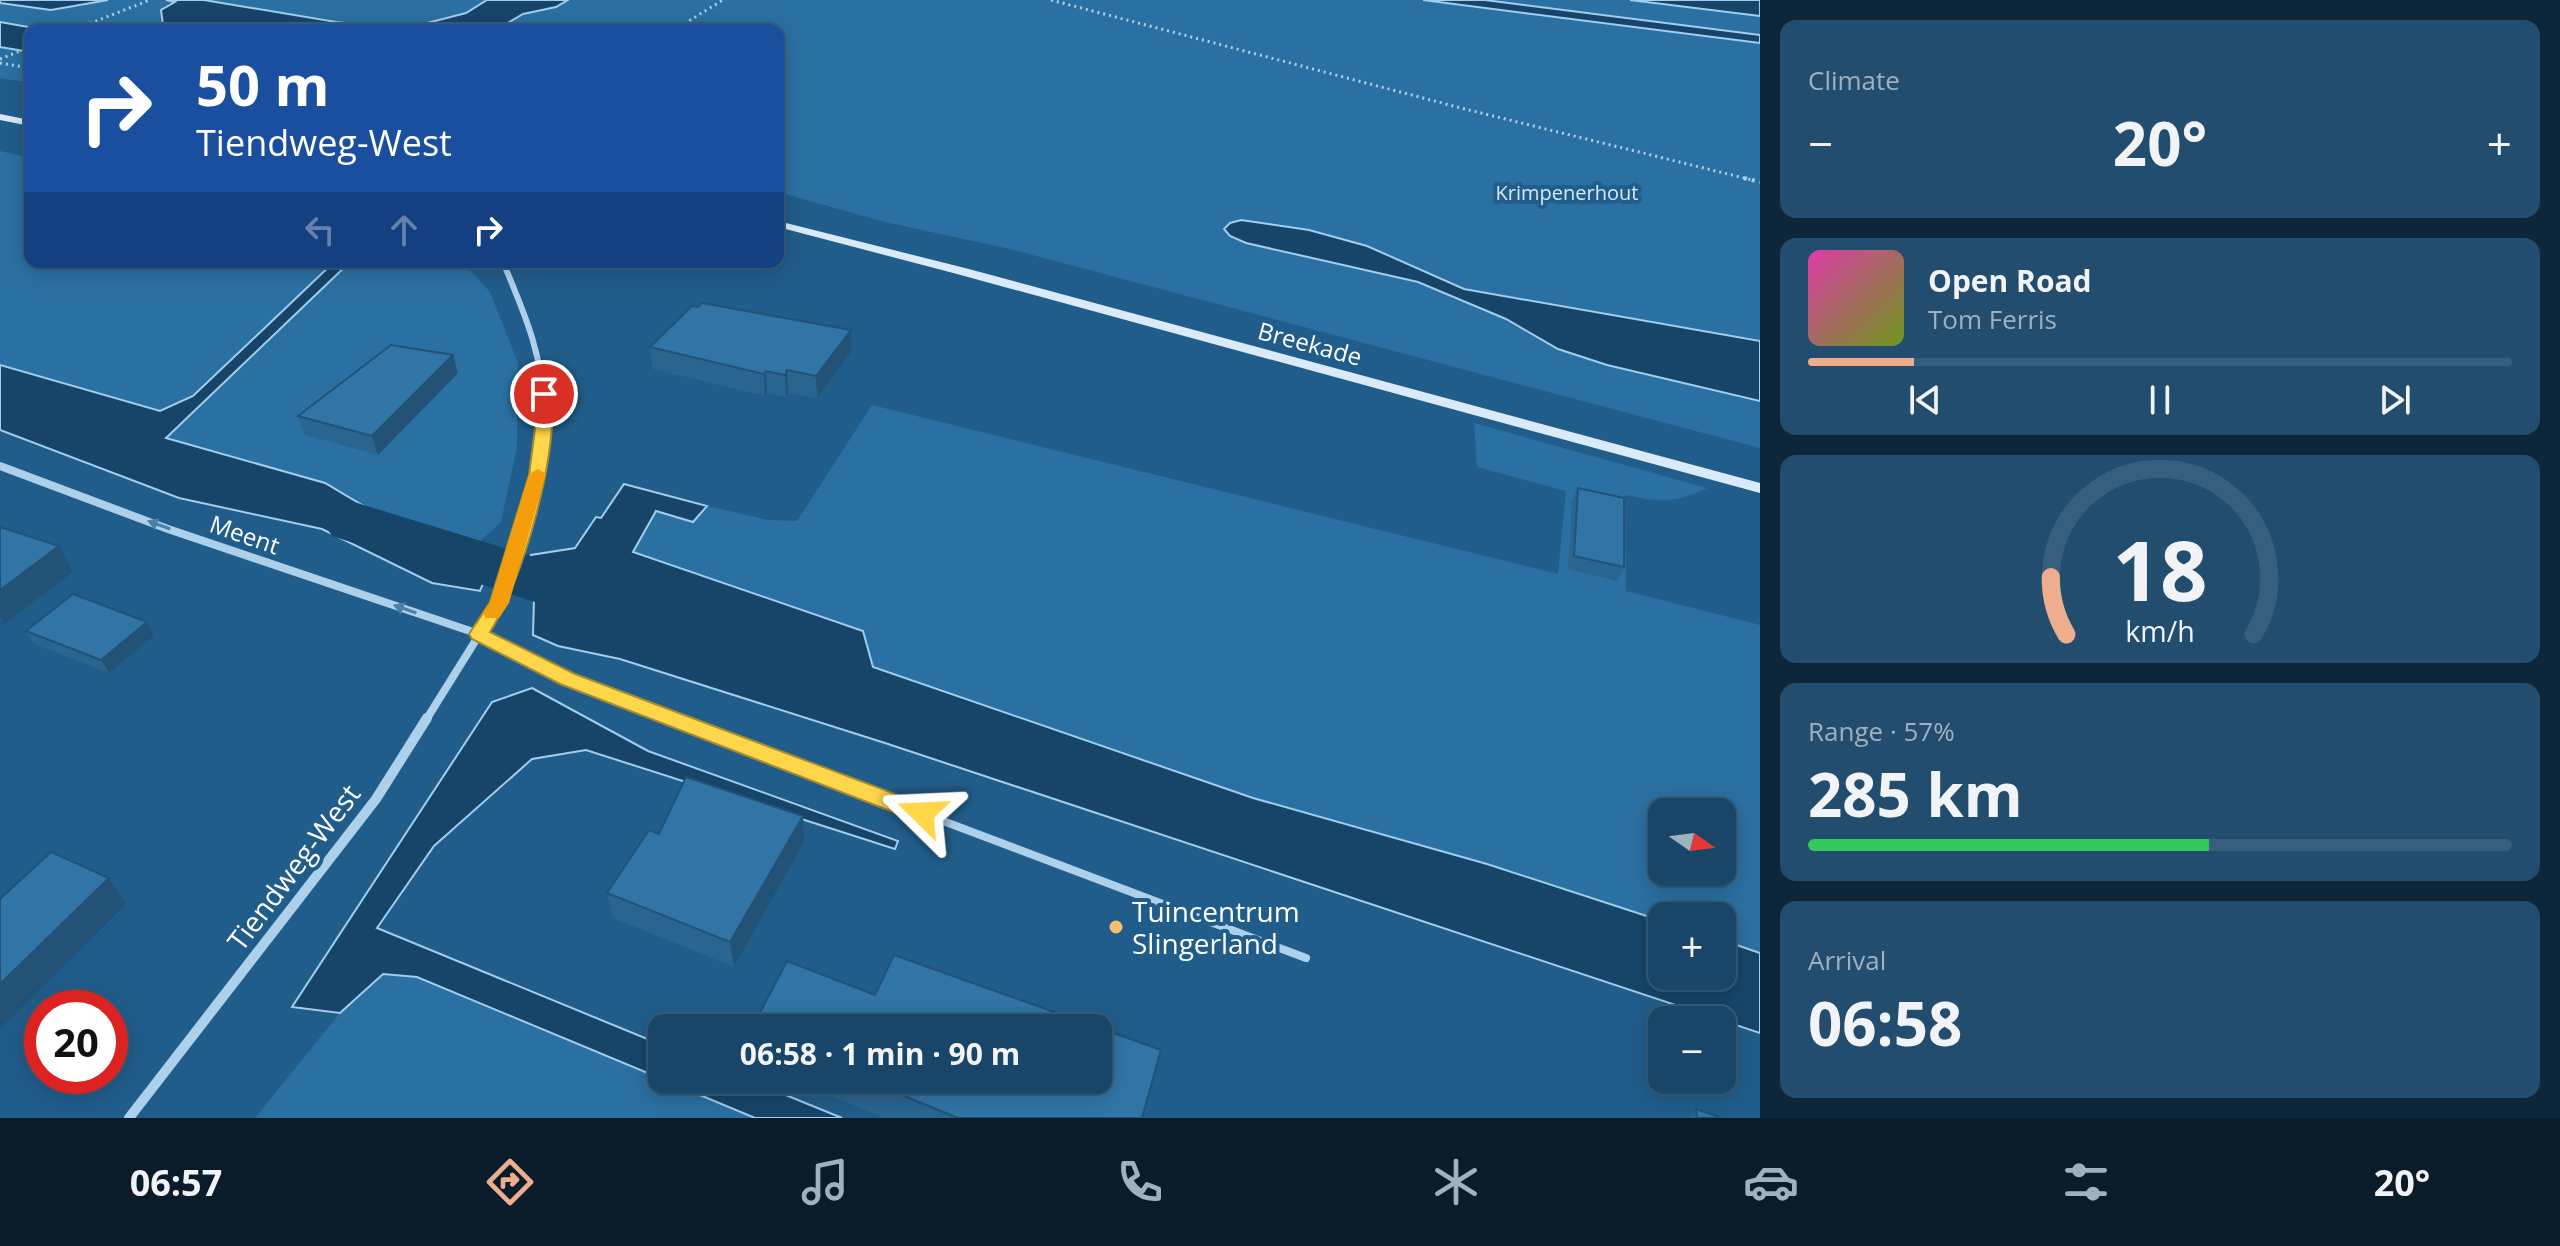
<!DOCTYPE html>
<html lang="en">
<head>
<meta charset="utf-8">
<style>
  :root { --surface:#194668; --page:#224d6e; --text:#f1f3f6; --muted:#9fb1c0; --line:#375e7c; --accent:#eead8d }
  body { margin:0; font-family:"Open Sans",sans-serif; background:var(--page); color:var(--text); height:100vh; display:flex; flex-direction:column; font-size:30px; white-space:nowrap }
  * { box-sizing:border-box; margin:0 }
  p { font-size:26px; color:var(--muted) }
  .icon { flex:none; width:44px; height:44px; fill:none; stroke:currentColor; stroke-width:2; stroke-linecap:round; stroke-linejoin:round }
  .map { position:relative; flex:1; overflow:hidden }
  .panel { display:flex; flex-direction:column; gap:20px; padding:20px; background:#0e2639; width:800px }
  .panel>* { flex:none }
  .banner { position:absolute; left:24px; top:24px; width:760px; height:244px; border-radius:16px; box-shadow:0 4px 20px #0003,0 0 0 2px var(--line); background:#1a4fa0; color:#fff; overflow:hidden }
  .needle { width:52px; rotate:104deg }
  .fabs { position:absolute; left:1648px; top:798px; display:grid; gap:16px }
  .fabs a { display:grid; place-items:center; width:88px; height:88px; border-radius:16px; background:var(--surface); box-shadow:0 4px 20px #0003,0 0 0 2px var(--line); font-size:40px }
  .speed { position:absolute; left:24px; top:990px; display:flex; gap:16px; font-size:40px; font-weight:700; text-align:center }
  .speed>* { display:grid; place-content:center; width:104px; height:104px; border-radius:50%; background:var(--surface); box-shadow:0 4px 20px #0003,0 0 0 2px var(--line); line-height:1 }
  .speed .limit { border:12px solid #d22; background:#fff; color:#111 }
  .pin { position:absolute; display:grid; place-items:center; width:68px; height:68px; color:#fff; margin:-34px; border:4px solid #fff; border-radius:50%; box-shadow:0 2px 8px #0007 }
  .me { position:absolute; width:88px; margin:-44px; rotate:291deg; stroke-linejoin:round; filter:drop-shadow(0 0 6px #0008) }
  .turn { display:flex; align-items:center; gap:28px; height:168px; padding:0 40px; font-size:36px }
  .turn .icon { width:104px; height:104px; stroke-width:2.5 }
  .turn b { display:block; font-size:56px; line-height:68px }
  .lanes { display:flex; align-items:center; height:76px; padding:0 40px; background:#0003; justify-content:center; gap:40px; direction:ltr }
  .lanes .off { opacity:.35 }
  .big { font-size:60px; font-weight:700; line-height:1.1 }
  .panel .card { flex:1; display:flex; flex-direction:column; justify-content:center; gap:12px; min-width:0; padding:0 28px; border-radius:16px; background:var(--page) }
  .panel .dial { align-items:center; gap:0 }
  .dial svg { height:208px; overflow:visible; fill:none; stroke:var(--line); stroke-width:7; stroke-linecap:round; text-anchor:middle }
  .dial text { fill:var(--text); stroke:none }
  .song { display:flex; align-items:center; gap:24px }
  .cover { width:96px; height:96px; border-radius:12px; background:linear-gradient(135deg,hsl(320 70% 55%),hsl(80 70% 35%)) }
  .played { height:8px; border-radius:4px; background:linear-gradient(90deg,var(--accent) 15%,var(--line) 15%) }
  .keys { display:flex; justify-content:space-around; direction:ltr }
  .heat { display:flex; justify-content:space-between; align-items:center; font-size:44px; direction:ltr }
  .charge { height:12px; border-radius:6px; background:linear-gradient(90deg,#34c759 57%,var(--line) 0) }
  .trip { position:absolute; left:648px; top:1014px; width:464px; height:80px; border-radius:16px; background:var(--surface); box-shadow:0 4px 20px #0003,0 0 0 2px var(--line); font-weight:700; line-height:80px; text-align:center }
  .tab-bar { display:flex; height:128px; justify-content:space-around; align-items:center; background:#0a1c2a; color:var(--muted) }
  .tab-bar .icon { width:56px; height:56px }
  .tab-bar .active { color:var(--accent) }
  .tab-bar b { font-size:36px; color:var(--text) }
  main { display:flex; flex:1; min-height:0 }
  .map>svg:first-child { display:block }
  .green { fill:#2b70a2; fill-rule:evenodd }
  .water { fill:#174569; stroke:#a1ceec; stroke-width:2 }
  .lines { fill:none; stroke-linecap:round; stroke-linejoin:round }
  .canal { fill:#174569; fill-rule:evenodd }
  .path-far1 { stroke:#add1eb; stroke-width:3; stroke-dasharray:2 4; stroke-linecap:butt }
  .path { stroke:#add1eb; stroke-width:4; stroke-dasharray:3 5; stroke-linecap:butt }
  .service-far1 { stroke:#add1eb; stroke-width:6 }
  .service { stroke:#add1eb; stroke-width:8 }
  .minor-far2 { stroke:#add1eb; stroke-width:6 }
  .minor-far1 { stroke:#add1eb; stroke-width:8 }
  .minor { stroke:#add1eb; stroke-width:10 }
  .secondary { fill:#d9ebf8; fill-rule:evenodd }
  .wall { fill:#2a6590 }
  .shaded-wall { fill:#225275 }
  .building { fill:#3175a7; stroke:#225275; stroke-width:2 }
  .oneway { fill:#4b80a7 }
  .route { fill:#ffd54a; stroke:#a68a30; stroke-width:2 }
  .slow { fill:#f59e0b }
  .poi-dot { fill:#f7be6f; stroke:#215d8a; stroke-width:3 }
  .labels { text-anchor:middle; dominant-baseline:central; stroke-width:8; stroke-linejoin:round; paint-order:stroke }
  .far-park-label { font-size:20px; fill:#d2e8f8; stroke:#215d8a }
  .street-label { font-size:24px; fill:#fff; stroke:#215d8a }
  .near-street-label { font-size:28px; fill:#fff; stroke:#215d8a }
  .near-poi-label { font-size:28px; fill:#fff; stroke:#215d8a; text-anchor:start }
</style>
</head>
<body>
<main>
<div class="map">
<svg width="1760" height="1118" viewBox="0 0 1760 1118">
  <rect width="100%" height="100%" fill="#215d8a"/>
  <g class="green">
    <path d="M 0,0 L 1760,0 L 1760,448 L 1010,249 L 885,222 L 778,192 L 778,30 L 30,30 L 30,83 L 0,78 Z"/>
    <path d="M 0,151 L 30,158 L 30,262 L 334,262 L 193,396 L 160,411 L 0,365 Z"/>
    <path d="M 350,262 L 463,262 L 490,292 L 518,363 L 517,447 L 501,522 L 461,559 L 436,549 L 325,483 L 165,439 Z"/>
    <path d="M 872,405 L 1558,574 L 1566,491 L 1477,467 L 1474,423 L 1707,488 C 1674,504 1660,502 1625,495 L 1626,591 L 1760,625 L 1760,953 L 1722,940 L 1722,916 L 1662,916 L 1662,921 L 1487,864 L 1253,798 L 873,667 L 863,631 L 632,551 L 656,510 L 693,522 L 707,506 L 768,520 L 797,521 ZM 1662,812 L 1722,812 L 1722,872 L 1662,872 Z"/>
    <path d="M 383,974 L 417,977 L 755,1118 L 255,1118 L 340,1013 Z"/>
  </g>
  <g class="water">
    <path d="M 0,0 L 108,0 L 51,10 L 0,3 Z"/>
    <path d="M 166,0 L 204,0 L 336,22 L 404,29 L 466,13 L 487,0 L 568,0 L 556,7 L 523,14 L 496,30 L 187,30 L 163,25 L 161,10 L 175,2 Z"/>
    <path d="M 1423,0 L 1485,0 L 1760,35 L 1760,43 Z"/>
    <path d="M 1630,0 L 1760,0 L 1760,16 Z"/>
    <path d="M 0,22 L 45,30 L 30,30 L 30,52 L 0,47 Z"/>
    <path d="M 1241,220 L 1309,230 L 1367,246 L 1464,289 L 1760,341 L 1760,401 L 1607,365 L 1558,349 L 1506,319 L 1418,282 L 1246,243 L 1230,236 L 1224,229 L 1230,223 Z"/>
    <path d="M 334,262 L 350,262 L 166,438 L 325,483 L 436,549 L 461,559 L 496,552 L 480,591 L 432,583 L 322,529 L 179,498 L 0,430 L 0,365 L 160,411 L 193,396 Z"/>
    <path d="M 624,484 L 707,506 L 693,522 L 656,511 L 633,552 L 863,631 L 873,667 L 1253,798 L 1487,864 L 1662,921 L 1662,976 L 1722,976 L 1722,940 L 1760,953 L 1760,1033 L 885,743 L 620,659 L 558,646 L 533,635 L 534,599 L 519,592 L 531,555 L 575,548 L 596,517 L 601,518 Z"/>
    <path d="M 532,688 L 648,751 L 898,841 L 895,849 L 586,750 L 532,759 L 434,846 L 377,928 L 662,1045 L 662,1079 L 417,977 L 383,974 L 340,1013 L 292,1007 L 492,702 Z"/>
    <path d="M 664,1080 L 749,1080 L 842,1118 L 755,1118 Z"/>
  </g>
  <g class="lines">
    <path class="canal" d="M 354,502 L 632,587 L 642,603 L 632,619 L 609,626 L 332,536 L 323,522 L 332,508 Z"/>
    <g class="path-far1">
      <path d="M 1051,0 L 1461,108 L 1752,180"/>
      <path d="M 73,30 L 150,0"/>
      <path d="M 674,30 L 723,0"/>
      <path d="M 0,59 L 30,47"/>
      <path d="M 0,63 L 30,68"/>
    </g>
    <path class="path" d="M 1744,178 L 1760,182"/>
    <path class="service-far1" d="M 479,634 L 567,679 L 675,720"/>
    <path class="service" d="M 670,718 L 1306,958"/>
    <path class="minor-far2" d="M 503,262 C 526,317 542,353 545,414"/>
    <g class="minor-far1">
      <path d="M 0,466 L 168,529 L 479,634"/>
      <path d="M 426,720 L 499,603 L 537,475 L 545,412"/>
    </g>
    <path class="minor" d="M 129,1118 L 376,799 L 427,718"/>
    <g class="secondary">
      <path d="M 0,114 L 30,120 L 30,126 L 0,120 Z"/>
      <path d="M 778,221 L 965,268 L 1760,483 L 1760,493 L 957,274 L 778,227 Z"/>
    </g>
  </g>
  <g class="wall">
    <path d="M 650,347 L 851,352 L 817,398 L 788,393 L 786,397 L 767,393 L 765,396 L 653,369 Z"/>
    <path d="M 453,355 L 458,373 L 378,455 L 305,435 L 298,416 Z"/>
    <path d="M 1578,488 L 1624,567 L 1617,581 L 1568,569 L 1572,501 Z"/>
    <path d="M 147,622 L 154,636 L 109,673 L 34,644 L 26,631 Z"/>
    <path d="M 803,816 L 804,842 L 734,967 L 613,918 L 607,893 L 659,834 Z"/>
    <path d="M 771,1080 L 1098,1080 L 1142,1118 L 884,1118 L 820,1092 L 817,1099 Z"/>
    <path d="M 1696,1109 L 1697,1118 L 1689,1118 Z"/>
  </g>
  <g class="shaded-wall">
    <path d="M 851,330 L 851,352 L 817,398 L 816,376 Z"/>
    <path d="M 453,355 L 458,373 L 378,455 L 372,436 Z"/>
    <path d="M 787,370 L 788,393 L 786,397 L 785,375 Z"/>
    <path d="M 766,371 L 767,393 L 765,396 L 764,374 Z"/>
    <path d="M 59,546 L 73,572 L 4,624 L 0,617 L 0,590 Z"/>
    <path d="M 147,622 L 154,636 L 109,673 L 101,660 Z"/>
    <path d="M 803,816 L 804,842 L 734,967 L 730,942 Z"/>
    <path d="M 109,878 L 126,904 L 0,1029 L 0,984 Z"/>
    <path d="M 816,1080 L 820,1080 L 820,1092 L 817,1099 Z"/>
  </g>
  <g class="building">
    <path d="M 702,303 L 851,330 L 816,376 L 787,370 L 785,375 L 766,371 L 764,374 L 650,347 L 692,306 L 698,307 Z"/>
    <path d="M 391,345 L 453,355 L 372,436 L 298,416 Z"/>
    <path d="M 1578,488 L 1624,498 L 1624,567 L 1574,556 Z"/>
    <path d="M 0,527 L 59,546 L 0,590 Z"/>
    <path d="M 73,594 L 147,622 L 101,660 L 26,631 Z"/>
    <path d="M 686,777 L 803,816 L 730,942 L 607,893 L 649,830 L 659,834 Z"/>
    <path d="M 51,852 L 109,878 L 0,984 L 0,899 Z"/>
    <path d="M 894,955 L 1161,1050 L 1142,1118 L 958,1118 L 865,1080 L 1098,1080 L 1098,1028 L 752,1028 L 787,961 L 875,995 Z"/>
    <path d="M 1696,1109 L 1722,1118 L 1697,1118 Z"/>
  </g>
  <defs><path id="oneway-solid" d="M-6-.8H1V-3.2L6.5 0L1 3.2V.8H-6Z" transform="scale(2)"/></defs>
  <g class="oneway">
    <use href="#oneway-solid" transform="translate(159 525) rotate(-160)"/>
    <use href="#oneway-solid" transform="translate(405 609) rotate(-161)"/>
  </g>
  <path class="route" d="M 544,389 L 552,394 C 557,458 524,578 490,632 L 575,674 L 930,807 L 933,813 L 930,820 L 922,822 L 914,820 L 560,684 L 472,639 L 469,634 L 490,602 L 529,475 L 537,414 L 536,394 Z"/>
  <path class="slow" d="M 538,469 L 546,474 L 509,603 L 499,618 L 486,618 L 483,613 L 490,602 L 529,474 Z"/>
  <circle class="poi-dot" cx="1116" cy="927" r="8"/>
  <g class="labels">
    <g class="far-park-label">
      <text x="1567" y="192">Krimpenerhout</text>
    </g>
    <g class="street-label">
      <text transform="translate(1310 343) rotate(15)">Breekade</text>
      <text transform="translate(245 534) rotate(19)">Meent</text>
    </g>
    <g class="near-street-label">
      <text transform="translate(293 867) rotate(-53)">Tiendweg-West</text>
    </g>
    <g class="near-poi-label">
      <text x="1132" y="911">Tuincentrum<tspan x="1132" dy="32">Slingerland</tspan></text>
    </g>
  </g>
</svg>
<div class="fabs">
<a><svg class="needle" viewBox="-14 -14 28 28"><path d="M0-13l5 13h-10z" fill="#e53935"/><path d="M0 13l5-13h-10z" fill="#9fb1c0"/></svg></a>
<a>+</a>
<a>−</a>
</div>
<div class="speed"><div class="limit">20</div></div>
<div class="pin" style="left:544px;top:394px;background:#d93025"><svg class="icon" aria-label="arrive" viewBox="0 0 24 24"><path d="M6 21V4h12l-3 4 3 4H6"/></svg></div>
<svg class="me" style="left:922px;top:813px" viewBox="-20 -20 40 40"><path d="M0-17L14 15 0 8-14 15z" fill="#ffd54a" stroke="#fff" stroke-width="4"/></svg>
<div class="trip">06:58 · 1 min · 90 m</div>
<div class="banner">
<div class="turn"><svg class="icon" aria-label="right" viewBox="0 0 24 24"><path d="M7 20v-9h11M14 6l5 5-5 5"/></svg><div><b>50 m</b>Tiendweg-West</div></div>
<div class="lanes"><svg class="icon off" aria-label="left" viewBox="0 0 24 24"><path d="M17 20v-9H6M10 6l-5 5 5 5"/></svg><svg class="icon off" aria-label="ahead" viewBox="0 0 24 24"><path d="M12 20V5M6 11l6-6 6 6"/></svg><svg class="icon" aria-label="right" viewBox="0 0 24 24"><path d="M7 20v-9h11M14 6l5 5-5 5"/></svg></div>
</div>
</div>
<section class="panel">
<div class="card"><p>Climate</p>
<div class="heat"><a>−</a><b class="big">20°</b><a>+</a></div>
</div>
<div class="card">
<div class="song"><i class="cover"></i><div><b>Open Road</b><p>Tom Ferris</p></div></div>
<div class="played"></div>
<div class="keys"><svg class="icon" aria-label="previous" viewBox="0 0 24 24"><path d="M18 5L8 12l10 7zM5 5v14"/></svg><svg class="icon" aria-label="pause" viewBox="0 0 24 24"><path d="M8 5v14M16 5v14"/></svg><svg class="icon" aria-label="next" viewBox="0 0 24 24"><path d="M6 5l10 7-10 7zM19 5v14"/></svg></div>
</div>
<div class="card dial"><svg viewBox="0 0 100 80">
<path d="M14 69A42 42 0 1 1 86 69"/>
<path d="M14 69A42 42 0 0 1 8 47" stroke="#eead8d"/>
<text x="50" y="56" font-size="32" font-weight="700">18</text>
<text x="50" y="72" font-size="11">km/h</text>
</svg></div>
<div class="card"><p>Range · 57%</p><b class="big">285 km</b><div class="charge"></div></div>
<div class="card"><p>Arrival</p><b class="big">06:58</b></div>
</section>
</main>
<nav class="tab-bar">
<b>06:57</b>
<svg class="icon active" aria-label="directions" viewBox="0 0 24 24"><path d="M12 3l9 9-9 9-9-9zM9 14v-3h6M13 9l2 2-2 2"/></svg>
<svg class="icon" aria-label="music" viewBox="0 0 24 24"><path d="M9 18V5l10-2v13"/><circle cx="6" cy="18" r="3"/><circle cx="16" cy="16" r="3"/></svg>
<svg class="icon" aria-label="phone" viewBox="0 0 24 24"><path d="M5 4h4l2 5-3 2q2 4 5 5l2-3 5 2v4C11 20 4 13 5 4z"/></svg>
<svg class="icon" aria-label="climate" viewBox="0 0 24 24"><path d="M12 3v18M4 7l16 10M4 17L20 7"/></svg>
<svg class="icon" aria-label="car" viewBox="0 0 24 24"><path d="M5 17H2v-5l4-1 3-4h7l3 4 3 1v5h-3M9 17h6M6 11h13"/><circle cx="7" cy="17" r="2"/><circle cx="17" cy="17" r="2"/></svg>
<svg class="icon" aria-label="filters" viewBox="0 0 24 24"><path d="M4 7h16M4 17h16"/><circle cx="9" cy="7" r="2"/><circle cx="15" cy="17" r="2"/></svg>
<b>20°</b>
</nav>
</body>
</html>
